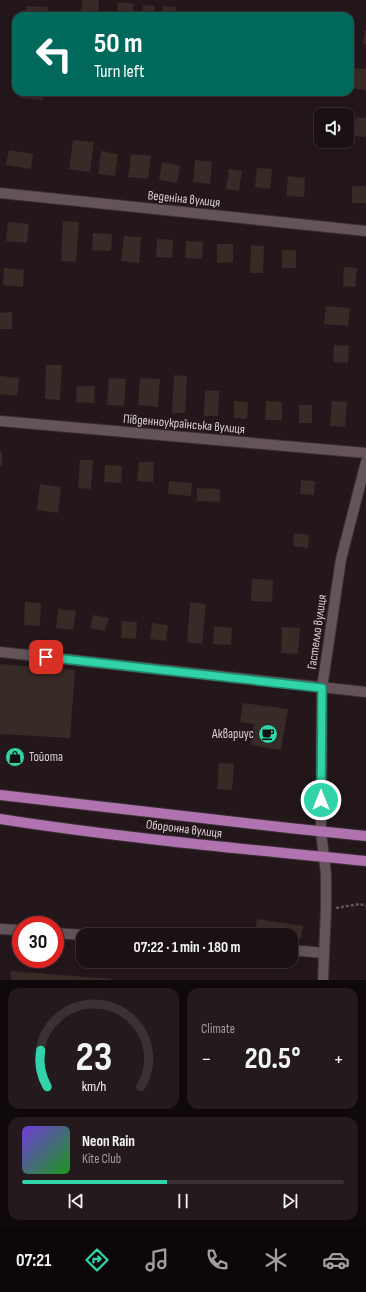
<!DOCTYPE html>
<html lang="en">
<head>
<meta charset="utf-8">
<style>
  :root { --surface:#1b1114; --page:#241a1d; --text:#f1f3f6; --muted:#a09da0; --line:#393134; --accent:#31d4a9 }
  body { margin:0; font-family:"Sofia Sans Condensed",sans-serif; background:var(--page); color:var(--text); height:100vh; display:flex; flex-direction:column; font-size:15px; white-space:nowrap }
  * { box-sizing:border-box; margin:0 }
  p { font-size:13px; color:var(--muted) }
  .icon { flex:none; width:22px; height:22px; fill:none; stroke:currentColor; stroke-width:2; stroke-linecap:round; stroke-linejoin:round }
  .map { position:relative; height:980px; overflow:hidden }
  .side { display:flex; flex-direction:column; gap:8px; padding:8px; background:#0f090b; flex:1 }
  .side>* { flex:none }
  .guide { position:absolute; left:12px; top:12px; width:342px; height:84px; border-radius:12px; box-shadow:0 2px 10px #0003,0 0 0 1px var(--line); background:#00695c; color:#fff; overflow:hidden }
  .tools { position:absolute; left:314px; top:108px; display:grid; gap:8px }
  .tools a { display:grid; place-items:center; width:40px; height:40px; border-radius:8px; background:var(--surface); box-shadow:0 2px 10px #0003,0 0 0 1px var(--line); font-size:20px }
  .speed { position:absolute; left:12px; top:916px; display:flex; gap:8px; font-size:20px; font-weight:700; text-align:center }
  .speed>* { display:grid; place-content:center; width:52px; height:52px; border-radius:50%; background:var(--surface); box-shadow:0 2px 10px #0003,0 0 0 1px var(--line); line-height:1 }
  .speed .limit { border:6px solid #d22; background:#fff; color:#111 }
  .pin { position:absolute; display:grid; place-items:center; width:34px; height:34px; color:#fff; margin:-17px; border-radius:8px; box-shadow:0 2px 6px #0006 }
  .me { position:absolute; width:44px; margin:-22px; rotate:0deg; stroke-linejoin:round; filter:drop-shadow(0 0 3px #0008) }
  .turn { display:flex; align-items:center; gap:14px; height:84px; padding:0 16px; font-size:18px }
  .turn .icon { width:52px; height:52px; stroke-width:2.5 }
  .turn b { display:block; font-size:28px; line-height:34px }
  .big { font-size:30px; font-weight:700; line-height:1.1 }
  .side .card { flex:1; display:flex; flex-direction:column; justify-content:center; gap:6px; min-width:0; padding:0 14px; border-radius:12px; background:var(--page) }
  .side .dial { align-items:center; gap:0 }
  .dial svg { height:104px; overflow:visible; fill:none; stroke:var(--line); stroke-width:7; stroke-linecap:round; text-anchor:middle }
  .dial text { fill:var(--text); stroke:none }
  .song { display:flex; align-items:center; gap:12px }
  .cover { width:48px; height:48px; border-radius:6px; background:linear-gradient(135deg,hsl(260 70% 55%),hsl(120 70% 35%)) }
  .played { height:4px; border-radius:2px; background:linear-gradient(90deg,var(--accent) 45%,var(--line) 45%) }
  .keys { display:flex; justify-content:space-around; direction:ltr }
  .heat { display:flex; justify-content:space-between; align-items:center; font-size:22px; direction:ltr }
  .side .tiles { flex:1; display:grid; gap:8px; grid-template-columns:1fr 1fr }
  .card:last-child { grid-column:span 2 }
  .trip { position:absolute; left:76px; top:928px; width:222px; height:40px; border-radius:12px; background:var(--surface); box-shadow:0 2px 10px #0003,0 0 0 1px var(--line); font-weight:700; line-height:40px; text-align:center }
  .menu { display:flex; height:64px; justify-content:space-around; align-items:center; background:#0b0708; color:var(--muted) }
  .menu .icon { width:28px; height:28px }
  .menu .active { color:var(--accent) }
  .menu b { font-size:18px; color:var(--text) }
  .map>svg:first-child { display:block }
  .building { fill:#382a27 }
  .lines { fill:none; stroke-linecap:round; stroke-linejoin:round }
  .minor-casing { stroke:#3a3133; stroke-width:12 }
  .primary-casing { stroke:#3a3133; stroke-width:12 }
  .path { stroke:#605457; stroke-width:2.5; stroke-dasharray:3 2; stroke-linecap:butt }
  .minor { stroke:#645459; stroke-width:10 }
  .primary { stroke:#b073b0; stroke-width:10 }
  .route-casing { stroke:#208a6e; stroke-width:10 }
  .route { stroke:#31d4a9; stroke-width:7 }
  .labels { text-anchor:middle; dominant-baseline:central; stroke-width:3; stroke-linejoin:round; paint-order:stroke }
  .street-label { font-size:13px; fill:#d8cfd1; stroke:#24171b }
  .poi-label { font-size:13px; fill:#d8cfd1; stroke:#24171b; text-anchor:end }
</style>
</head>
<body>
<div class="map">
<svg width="366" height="980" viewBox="0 0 366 980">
  <rect width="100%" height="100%" fill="#24171b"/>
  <g class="building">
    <path d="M 82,0 L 99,0 L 98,16 L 81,16 Z"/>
    <path d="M 118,2 L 134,4 L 133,16 L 116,16 Z"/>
    <path d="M 143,5 L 155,6 L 154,16 L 142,16 Z"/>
    <path d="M 26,6 L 48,7 L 48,16 L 26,16 Z"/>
    <path d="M 163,6 L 176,7 L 175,16 L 162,16 Z"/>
    <path d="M 181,12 L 193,12 L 193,16 L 180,16 Z"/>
    <path d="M 365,31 L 366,31 L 366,44 L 363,44 Z"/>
    <path d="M 350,68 L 366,69 L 366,90 L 350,88 Z"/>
    <path d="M 19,92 L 44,92 L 43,100 L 19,98 Z"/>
    <path d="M 356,117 L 366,118 L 366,137 L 354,136 Z"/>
    <path d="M 73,140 L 94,142 L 90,172 L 69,169 Z"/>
    <path d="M 9,150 L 33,154 L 31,169 L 6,165 Z"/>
    <path d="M 101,151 L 118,154 L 115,176 L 98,174 Z"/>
    <path d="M 131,154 L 151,156 L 148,179 L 128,177 Z"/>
    <path d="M 195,160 L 212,162 L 210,184 L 193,182 Z"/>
    <path d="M 162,162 L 180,166 L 177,183 L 159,180 Z"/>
    <path d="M 257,168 L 272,169 L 270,189 L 255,187 Z"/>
    <path d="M 229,169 L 242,171 L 239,191 L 226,189 Z"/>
    <path d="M 288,176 L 305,178 L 304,197 L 286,196 Z"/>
    <rect x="352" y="186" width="14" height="17"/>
    <path d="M 63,221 L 79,222 L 76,262 L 61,261 Z"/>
    <path d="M 8,222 L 29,224 L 27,243 L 6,241 Z"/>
    <path d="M 93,233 L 112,234 L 111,251 L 92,250 Z"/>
    <path d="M 124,236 L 141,237 L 139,263 L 121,261 Z"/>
    <path d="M 157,239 L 173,240 L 172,258 L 156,257 Z"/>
    <path d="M 186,241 L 203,242 L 202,259 L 185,258 Z"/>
    <path d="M 217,244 L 233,244 L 233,262 L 217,263 Z"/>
    <path d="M 251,245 L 264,246 L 263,273 L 250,273 Z"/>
    <rect x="282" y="250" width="14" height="18"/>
    <path d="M 344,267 L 357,268 L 355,287 L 343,286 Z"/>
    <path d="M 4,268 L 24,270 L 23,287 L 3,285 Z"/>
    <path d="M 326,306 L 350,308 L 348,326 L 324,324 Z"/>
    <path d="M 12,312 L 12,329 L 0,329 L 0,313 Z"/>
    <path d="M 334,345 L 349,346 L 348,363 L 333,362 Z"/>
    <path d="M 46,365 L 62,365 L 60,400 L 45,399 Z"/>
    <path d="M 174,375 L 187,376 L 185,413 L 172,413 Z"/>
    <path d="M 0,376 L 19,378 L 17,396 L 0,394 Z"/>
    <path d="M 109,378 L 126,379 L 124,406 L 107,405 Z"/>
    <path d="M 140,378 L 160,379 L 158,407 L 138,405 Z"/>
    <path d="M 77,386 L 95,386 L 94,403 L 76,402 Z"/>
    <path d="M 205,390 L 219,391 L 218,416 L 204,416 Z"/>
    <path d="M 234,401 L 248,402 L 247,419 L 234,418 Z"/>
    <path d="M 266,401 L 282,402 L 282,420 L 265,420 Z"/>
    <path d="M 332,401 L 347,402 L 345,427 L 330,426 Z"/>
    <rect x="299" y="405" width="13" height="18"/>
    <path d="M 0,452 L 2,452 L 2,467 L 0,466 Z"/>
    <path d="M 80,460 L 93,460 L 91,489 L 78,488 Z"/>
    <path d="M 139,462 L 154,462 L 153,482 L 137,481 Z"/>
    <path d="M 105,465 L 122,466 L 121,483 L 104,482 Z"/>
    <path d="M 301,480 L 315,481 L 314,495 L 300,494 Z"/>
    <path d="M 169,481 L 192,483 L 191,496 L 168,494 Z"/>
    <path d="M 40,484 L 61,487 L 58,513 L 37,510 Z"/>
    <path d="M 197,488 L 220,489 L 220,502 L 197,501 Z"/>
    <path d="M 294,533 L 309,535 L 308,548 L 293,546 Z"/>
    <path d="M 252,579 L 273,580 L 272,602 L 251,601 Z"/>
    <path d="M 25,602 L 41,603 L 40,626 L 24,625 Z"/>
    <path d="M 190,602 L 206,604 L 202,644 L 187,642 Z"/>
    <path d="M 58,609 L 76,611 L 73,630 L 56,628 Z"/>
    <path d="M 93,615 L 109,618 L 105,631 L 90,628 Z"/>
    <path d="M 122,621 L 137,622 L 136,639 L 121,638 Z"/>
    <path d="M 152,623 L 168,625 L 166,641 L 150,639 Z"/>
    <path d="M 214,626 L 232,628 L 231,645 L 213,644 Z"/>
    <path d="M 282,627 L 300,628 L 298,654 L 281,653 Z"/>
    <path d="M 0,664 L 75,670 L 70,738 L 0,734 Z"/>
    <path d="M 243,703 L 288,709 L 281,750 L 251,745 L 254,724 L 240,722 Z"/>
    <path d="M 219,763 L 234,764 L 232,790 L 217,789 Z"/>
    <path d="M 257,919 L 303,926 L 301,939 L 291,938 L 291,935 L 272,935 L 255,933 Z"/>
    <path d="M 11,971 L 111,979 L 111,980 L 11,980 Z"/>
  </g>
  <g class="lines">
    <defs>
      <g id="minor">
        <path d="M 0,193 L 366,231"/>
        <path d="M 0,421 L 366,453"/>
        <path d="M 0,652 L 366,692"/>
        <path d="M 0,929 L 21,930"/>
        <path d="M 55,933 L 83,935"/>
        <path d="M 291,950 L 324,953"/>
        <path d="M 323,980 L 326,909 L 326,874 L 321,832 L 322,688 L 341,559 L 366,462"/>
      </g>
      <g id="primary">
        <path d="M 0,795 L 289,828 L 366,836"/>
        <path d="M 0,819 C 121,838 244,849 366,861"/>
      </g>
    </defs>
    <use href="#minor" class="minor-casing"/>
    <use href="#primary" class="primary-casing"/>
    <path class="path" d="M 336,908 L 360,904 L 366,906"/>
    <use href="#minor" class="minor"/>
    <use href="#primary" class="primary"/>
  </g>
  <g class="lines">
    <defs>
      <path id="route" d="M 46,657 L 322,688 L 321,800"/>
    </defs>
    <use href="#route" class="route-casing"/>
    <use href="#route" class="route"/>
  </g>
  <defs>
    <symbol id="cafe-disc" viewBox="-11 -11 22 22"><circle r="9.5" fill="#31d4a9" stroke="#24171b"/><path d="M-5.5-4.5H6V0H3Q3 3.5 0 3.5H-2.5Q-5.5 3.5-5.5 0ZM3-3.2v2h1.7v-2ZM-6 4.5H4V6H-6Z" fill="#111"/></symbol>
    <symbol id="shop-disc" viewBox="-11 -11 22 22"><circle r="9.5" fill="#31d4a9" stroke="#24171b"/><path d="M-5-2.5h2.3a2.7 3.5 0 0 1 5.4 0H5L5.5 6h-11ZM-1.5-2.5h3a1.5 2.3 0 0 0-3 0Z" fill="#111"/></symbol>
  </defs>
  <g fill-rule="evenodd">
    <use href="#cafe-disc" x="257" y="723" width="22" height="22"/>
    <use href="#shop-disc" x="4" y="746" width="22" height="22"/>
  </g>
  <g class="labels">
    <g class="street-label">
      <text transform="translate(184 199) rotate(6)">Веденіна вулиця</text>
      <text transform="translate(184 424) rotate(5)">Південноукраїнська вулиця</text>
      <text transform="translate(317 632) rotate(-82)">Гастелло вулиця</text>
      <text transform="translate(184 829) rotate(7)">Оборонна вулиця</text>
    </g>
    <g class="poi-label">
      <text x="254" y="734">Аквариус</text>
      <text x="29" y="757" text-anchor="start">Тойота</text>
    </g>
  </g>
</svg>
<div class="tools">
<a><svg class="icon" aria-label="sound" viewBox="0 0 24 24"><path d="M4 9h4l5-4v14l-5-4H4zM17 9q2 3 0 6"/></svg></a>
</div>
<div class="speed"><div class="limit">30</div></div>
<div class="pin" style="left:46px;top:657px;background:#d93025"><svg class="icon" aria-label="arrive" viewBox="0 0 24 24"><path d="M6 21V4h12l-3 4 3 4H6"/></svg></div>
<svg class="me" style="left:321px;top:800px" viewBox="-20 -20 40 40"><circle r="17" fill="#31d4a9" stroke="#fff" stroke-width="3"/><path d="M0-11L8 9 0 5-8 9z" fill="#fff"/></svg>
<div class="trip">07:22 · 1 min · 180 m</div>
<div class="guide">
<div class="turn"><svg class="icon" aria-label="left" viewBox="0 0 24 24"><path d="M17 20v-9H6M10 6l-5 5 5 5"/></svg><div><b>50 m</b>Turn left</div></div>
</div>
</div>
<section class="side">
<div class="tiles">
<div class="card dial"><svg viewBox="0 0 100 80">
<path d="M14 69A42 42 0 1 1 86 69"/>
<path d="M14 69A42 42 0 0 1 9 41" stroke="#31d4a9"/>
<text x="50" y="56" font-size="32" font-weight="700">23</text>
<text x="50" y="72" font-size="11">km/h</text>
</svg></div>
<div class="card"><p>Climate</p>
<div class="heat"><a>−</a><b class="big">20.5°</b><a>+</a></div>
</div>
<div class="card">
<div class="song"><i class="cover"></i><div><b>Neon Rain</b><p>Kite Club</p></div></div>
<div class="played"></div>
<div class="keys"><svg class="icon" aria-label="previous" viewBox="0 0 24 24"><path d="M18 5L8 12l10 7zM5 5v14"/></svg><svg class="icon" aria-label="pause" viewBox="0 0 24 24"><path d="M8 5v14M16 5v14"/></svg><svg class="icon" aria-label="next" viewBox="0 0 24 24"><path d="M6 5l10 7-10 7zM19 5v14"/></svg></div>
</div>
</div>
</section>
<nav class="menu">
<b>07:21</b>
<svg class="icon active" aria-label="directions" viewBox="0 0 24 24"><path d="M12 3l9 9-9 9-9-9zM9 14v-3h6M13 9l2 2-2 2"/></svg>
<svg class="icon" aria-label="music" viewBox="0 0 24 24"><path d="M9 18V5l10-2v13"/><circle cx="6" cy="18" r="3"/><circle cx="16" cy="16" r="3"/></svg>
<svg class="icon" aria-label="phone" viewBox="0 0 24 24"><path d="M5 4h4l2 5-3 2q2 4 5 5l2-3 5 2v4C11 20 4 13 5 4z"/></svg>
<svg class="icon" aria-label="climate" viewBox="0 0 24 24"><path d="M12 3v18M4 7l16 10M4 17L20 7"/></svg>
<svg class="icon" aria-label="car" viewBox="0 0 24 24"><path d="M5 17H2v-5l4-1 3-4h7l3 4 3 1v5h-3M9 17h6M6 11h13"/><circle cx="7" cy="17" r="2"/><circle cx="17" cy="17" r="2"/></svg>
</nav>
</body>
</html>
